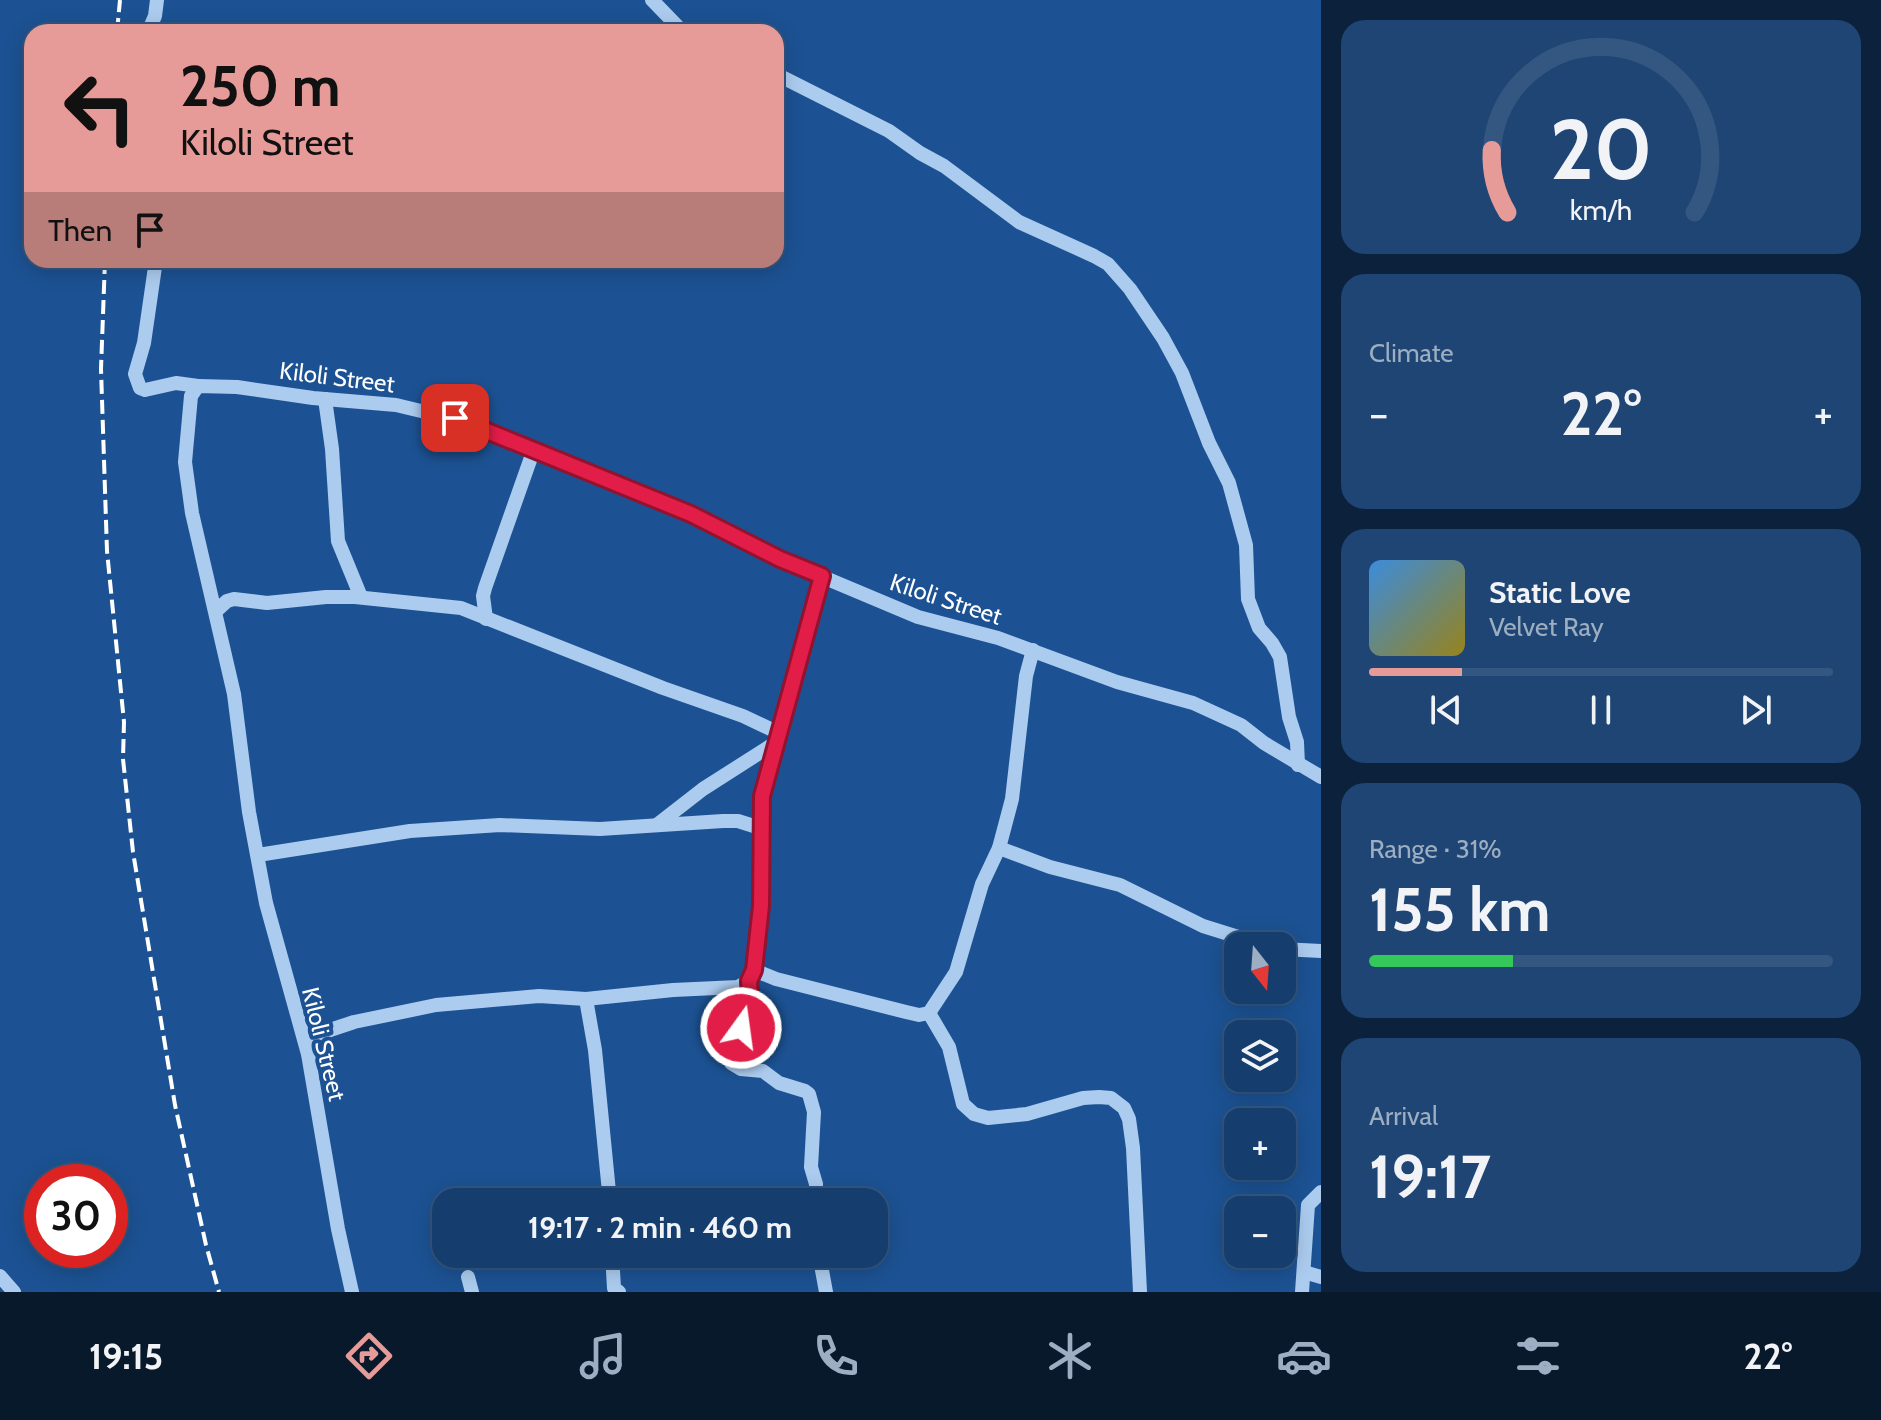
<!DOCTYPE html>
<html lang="en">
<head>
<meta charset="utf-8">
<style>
  :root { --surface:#153e6e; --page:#1e4573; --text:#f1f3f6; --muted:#9daec2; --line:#345781; --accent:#e69b98 }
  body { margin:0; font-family:Cabin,sans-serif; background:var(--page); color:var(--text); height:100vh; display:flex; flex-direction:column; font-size:30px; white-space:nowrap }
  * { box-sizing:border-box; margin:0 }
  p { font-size:26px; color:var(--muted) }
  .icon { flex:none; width:44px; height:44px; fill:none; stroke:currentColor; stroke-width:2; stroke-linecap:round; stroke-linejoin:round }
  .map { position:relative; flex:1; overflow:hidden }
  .details { display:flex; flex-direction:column; gap:20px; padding:20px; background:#0c223c; width:560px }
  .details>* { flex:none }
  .top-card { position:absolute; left:24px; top:24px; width:760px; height:244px; border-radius:24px; box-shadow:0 4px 20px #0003,0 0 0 2px var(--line); background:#e69b98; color:#111; overflow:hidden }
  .needle { width:52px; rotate:163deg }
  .tools { position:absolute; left:1224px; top:932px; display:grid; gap:16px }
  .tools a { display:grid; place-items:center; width:72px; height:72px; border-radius:16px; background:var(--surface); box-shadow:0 4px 20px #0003,0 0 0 2px var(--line); font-size:40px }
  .speed { position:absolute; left:24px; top:1164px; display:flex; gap:16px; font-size:40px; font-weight:700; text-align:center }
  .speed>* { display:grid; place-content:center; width:104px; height:104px; border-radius:50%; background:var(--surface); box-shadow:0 4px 20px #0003,0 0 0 2px var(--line); line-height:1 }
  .speed .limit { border:12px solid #d22; background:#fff; color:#111 }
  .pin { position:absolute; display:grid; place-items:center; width:68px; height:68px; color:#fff; margin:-34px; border-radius:16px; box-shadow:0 4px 12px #0006 }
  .me { position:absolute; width:88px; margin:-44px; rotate:14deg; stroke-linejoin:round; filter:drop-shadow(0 0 6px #0008) }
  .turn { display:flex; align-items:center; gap:28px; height:168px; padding:0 24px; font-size:36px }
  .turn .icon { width:104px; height:104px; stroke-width:2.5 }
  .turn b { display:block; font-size:56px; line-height:68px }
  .then { display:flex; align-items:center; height:76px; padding:0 24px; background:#0003; gap:16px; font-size:30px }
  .big { font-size:60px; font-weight:700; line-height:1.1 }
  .details .card { flex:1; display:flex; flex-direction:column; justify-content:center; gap:12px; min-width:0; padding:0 28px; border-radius:24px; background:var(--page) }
  .details .dial { align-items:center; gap:0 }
  .dial svg { height:208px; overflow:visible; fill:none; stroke:var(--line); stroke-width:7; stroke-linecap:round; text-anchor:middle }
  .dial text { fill:var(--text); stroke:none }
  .song { display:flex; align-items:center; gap:24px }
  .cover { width:96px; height:96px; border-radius:12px; background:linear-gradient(135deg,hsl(210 70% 55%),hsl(50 70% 35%)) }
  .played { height:8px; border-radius:4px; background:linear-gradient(90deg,var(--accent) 20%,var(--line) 20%) }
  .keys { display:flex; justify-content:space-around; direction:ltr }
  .heat { display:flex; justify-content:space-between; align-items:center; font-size:44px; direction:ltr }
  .charge { height:12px; border-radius:6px; background:linear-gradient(90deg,#34c759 31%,var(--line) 0) }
  .trip { position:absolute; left:432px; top:1188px; width:456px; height:80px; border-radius:24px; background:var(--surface); box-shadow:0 4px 20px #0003,0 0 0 2px var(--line); font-weight:700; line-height:80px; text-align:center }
  .tab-bar { display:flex; height:128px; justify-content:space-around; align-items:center; background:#08192c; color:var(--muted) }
  .tab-bar .icon { width:56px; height:56px }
  .tab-bar .active { color:var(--accent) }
  .tab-bar b { font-size:36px; color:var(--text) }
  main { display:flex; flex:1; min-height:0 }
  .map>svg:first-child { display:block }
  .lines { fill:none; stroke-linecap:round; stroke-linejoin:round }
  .minor { stroke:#acccef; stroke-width:14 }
  .rail { stroke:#fff; stroke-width:4; stroke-dasharray:14 6; stroke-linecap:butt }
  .route-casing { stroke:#92132f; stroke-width:20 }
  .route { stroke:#e11d48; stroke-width:14 }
  .labels { text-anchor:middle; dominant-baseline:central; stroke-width:8; stroke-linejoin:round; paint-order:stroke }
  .street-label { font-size:24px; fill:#fff; stroke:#1c5293 }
</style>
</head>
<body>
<main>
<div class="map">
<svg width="1321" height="1292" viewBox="0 0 1321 1292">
  <rect width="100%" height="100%" fill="#1c5293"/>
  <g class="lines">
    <g class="minor">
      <path d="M 652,0 L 683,32"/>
      <path d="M 148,32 L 155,16 L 157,0"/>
      <path d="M 776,74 L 889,131 L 920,153 L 944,166 L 1019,222 L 1094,256 L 1108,264 L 1130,289 L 1163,338 L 1182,373 L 1209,443 L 1229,483 L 1246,545 L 1248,599 L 1259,628 L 1272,643 L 1280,657 L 1289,717 L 1297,742 L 1298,765"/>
      <path d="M 156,260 L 144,343 L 135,374 L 140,388 L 145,390 L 176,383 L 198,386"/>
      <path d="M 325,399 L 332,449 L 338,541 L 361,597"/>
      <path d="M 216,611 L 227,601 L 234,599 L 267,603 L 326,597 L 355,597 L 461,608 L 663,688 L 743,716 L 779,733"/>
      <path d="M 486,619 L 483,596 L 485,588 L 534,449"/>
      <path d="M 658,824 L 703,789 L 775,743"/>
      <path d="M 999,848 L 1050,867 L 1120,885 L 1203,926 L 1267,946"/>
      <path d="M 258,855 L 410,831 L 500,825 L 600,829 L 723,821 L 738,821 L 760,828"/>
      <path d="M 1282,949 L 1321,951"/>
      <path d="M 754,970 L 776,979 L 906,1012 L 919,1015 L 929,1013 L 956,972 L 982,884 L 999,848 L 1012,799 L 1026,676 L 1033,650"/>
      <path d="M 749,981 C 754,1012 726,1040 731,1063 L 741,1069 L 763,1071 L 779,1083 L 805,1091 L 809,1094 L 814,1112 L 811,1167 L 816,1184 L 816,1202"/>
      <path d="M 586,999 L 595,1050 L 610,1202"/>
      <path d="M 929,1013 L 949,1047 L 963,1104 L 974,1114 L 988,1118 L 1027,1114 L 1083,1098 L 1099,1097 L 1111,1098 L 1124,1108 L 1129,1119 L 1133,1148 L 1140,1292"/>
      <path d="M 308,1054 L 318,1039 L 330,1030 L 354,1022 L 436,1005 L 539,996 L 586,999 L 673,990 L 738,987 L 749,981 L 754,970 L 761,906 L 762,796 L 822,576"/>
      <path d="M 612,1254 L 614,1288 L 619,1292"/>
      <path d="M 819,1254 L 826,1292"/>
      <path d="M 1304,1272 L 1321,1277"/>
      <path d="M 0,1276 L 14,1292"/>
      <path d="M 468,1277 L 472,1292"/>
      <path d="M 352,1292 L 338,1229 L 308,1054 L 266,903 L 249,812 L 234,694 L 192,513 L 185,462 L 191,396 L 198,386 L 237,387 L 313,398 L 396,405 L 471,423 L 691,514 L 780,559 L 918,617 L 998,638 L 1117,682 L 1193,703 L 1241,725 L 1264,743 L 1321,777"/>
      <path d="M 1302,1292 L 1308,1205 L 1321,1192"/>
    </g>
    <g class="rail">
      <path d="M 117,32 L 120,0"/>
      <path d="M 105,260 L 101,369 L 107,551 L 124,722 L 123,759 L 133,852 L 175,1105 L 206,1245 L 219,1292"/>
    </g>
  </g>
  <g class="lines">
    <defs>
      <path id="route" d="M 455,418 L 691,514 L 780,559 L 822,576 L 762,796 L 761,906 L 754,970 L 749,981 L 750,996 L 741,1028"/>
    </defs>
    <use href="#route" class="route-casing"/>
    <use href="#route" class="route"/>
  </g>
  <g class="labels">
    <g class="street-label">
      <text transform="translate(337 377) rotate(7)">Kiloli Street</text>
      <text transform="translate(946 599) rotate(18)">Kiloli Street</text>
      <text transform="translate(324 1044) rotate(76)">Kiloli Street</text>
    </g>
  </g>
</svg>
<div class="tools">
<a><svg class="needle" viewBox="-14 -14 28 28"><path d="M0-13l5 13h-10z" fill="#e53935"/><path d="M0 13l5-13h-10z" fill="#9daec2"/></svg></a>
<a><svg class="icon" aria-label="layers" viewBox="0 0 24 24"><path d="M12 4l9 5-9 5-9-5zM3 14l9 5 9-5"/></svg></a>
<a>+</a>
<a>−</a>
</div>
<div class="speed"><div class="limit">30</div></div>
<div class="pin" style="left:455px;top:418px;background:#d93025"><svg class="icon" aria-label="arrive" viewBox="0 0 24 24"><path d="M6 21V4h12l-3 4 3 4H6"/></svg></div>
<svg class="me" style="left:741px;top:1028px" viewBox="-20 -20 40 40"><circle r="17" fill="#e11d48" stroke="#fff" stroke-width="3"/><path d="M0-11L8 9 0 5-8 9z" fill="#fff"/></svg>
<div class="trip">19:17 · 2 min · 460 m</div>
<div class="top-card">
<div class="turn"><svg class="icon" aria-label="left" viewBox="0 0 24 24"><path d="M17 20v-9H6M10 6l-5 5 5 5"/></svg><div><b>250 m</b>Kiloli Street</div></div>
<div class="then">Then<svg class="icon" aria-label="arrive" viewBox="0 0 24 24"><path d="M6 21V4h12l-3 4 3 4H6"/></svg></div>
</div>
</div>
<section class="details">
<div class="card dial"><svg viewBox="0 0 100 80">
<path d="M14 69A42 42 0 1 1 86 69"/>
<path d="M14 69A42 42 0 0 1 8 45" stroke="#e69b98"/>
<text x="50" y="56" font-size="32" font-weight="700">20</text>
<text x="50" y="72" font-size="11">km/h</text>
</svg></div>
<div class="card"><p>Climate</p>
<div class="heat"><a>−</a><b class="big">22°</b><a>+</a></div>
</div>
<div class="card">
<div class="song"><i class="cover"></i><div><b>Static Love</b><p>Velvet Ray</p></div></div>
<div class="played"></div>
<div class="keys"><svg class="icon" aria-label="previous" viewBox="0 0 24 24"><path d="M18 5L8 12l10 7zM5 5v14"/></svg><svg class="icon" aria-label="pause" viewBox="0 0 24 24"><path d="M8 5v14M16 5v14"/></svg><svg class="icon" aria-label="next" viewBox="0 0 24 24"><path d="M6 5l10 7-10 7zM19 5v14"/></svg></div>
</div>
<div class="card"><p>Range · 31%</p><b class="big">155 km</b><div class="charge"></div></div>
<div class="card"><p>Arrival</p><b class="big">19:17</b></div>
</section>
</main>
<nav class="tab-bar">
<b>19:15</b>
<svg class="icon active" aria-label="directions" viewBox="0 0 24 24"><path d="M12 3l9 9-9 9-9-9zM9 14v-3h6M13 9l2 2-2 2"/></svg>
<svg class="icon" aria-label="music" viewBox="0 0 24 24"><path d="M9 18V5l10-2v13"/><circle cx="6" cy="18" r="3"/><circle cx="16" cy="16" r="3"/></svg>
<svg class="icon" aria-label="phone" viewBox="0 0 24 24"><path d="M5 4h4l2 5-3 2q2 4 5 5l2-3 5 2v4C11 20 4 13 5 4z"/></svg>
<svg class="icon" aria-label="climate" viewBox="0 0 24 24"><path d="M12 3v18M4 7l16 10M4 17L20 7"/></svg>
<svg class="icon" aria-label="car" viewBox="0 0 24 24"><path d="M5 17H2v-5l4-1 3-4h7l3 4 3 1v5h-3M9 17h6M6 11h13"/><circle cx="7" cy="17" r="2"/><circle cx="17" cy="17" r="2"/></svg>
<svg class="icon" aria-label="filters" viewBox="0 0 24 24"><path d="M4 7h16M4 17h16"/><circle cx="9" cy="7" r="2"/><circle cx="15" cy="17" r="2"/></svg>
<b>22°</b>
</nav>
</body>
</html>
